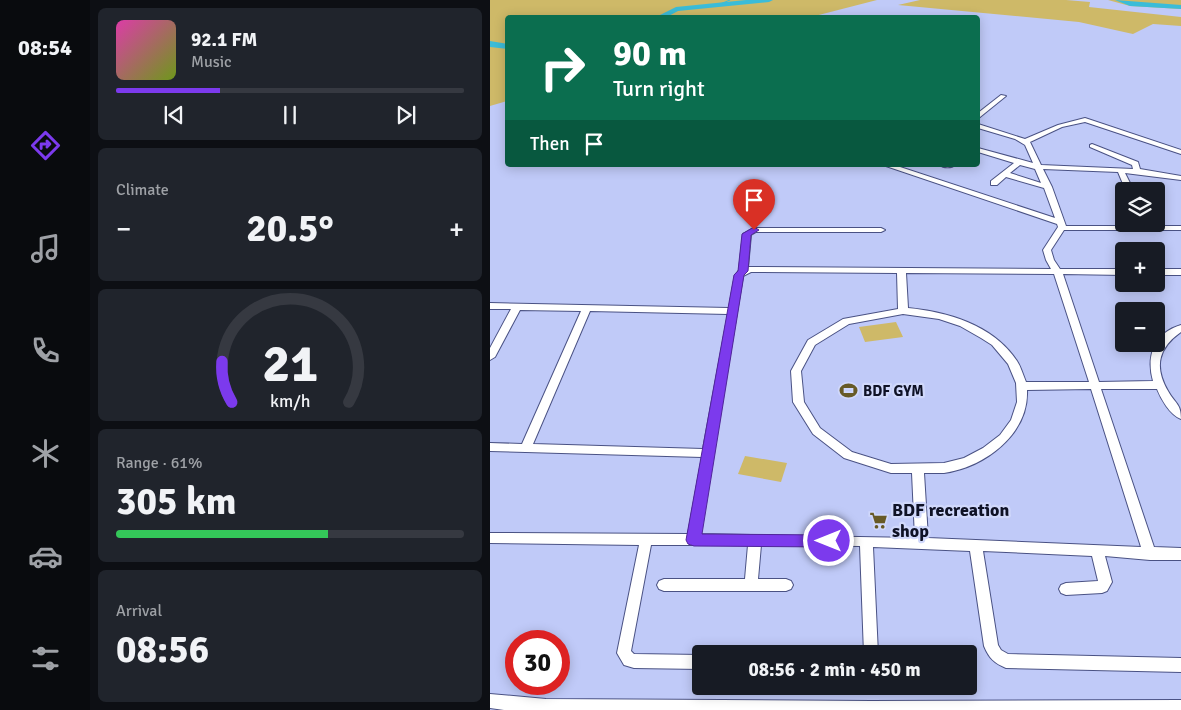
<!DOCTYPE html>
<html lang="en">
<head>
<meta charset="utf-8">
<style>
  :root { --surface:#171b24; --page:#20242c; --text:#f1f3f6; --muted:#9ea1a6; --line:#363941; --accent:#7c3aed }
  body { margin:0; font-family:Signika,sans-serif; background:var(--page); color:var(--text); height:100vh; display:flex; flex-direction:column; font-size:19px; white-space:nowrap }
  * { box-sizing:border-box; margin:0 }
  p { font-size:16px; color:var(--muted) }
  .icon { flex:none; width:28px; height:28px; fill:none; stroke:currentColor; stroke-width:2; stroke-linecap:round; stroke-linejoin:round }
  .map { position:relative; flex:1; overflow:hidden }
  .side { display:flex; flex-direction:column; gap:8px; padding:8px; background:#0d0f14; width:400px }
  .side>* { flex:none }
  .guide { position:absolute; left:15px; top:15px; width:475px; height:152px; border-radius:5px; box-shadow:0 2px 12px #0003; background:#0b6e4f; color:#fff; overflow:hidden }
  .tools { position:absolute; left:625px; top:182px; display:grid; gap:10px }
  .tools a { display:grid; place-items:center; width:50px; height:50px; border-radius:5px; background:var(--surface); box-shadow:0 2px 12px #0003; font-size:25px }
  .speed { position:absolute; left:15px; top:630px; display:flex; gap:10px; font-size:25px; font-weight:700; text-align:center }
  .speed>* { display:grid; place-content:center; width:65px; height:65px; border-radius:50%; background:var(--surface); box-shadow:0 2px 12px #0003; line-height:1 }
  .speed .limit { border:8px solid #d22; background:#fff; color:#111 }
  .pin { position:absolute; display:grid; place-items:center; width:42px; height:42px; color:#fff; margin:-51px -21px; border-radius:50% 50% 50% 0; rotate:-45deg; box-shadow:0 0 5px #0007 }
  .pin .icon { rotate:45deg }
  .me { position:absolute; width:55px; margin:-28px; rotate:270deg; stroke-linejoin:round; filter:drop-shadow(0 0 4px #0008) }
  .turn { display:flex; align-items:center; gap:18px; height:105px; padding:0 25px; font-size:22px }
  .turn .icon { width:65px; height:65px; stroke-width:2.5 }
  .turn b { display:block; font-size:35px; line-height:42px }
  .then { display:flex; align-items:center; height:48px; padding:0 25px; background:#0003; gap:10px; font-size:19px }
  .big { font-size:38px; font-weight:700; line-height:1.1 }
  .side .widget { flex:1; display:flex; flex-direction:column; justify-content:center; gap:8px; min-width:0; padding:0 18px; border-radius:8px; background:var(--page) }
  .side .dial { align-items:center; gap:0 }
  .dial svg { height:130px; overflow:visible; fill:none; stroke:var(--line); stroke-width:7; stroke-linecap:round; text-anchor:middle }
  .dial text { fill:var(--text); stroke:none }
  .song { display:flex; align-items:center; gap:15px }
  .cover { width:60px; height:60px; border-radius:8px; background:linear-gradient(135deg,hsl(320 70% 55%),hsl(80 70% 35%)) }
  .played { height:5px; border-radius:2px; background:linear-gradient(90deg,var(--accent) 30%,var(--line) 30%) }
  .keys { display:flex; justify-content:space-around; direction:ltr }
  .heat { display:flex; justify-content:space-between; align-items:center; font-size:28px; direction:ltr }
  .charge { height:8px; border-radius:4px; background:linear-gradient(90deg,#34c759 61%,var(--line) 0) }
  .trip { position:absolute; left:202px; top:645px; width:285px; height:50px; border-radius:5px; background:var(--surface); box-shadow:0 2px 12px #0003; font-weight:700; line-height:50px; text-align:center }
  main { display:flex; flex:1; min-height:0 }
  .menu { display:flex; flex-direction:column; width:90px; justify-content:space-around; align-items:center; background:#090b0e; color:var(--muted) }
  .menu .icon { width:35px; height:35px }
  .menu .selected { color:var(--accent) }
  .menu b { font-size:22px; color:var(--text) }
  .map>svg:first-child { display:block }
  .green { fill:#ceb968 }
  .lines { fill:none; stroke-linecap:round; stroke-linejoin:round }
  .stream { stroke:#3bbcd8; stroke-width:1 }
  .river { fill:#3bbcd8; fill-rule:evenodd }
  .minor-casing { stroke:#4a5284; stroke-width:2 }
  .minor { fill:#fff; fill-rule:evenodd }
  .route { fill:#7c3aed; stroke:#51269a }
  .labels { text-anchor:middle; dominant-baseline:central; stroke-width:4.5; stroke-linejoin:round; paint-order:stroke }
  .poi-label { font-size:15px; font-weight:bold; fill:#0f1226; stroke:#d0d8fb; text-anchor:start }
  .near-poi-label { font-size:18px; font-weight:bold; fill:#0f1226; stroke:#d0d8fb; text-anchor:start }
</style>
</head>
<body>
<main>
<nav class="menu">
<b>08:54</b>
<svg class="icon selected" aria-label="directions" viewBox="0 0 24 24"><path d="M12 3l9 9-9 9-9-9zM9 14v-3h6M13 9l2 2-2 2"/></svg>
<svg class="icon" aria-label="music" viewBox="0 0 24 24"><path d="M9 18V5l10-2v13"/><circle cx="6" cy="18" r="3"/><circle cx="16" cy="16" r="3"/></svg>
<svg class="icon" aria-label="phone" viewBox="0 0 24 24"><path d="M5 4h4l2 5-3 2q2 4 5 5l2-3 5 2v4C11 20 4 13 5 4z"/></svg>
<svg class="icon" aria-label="climate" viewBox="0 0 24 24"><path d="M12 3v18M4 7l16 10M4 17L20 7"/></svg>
<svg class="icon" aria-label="car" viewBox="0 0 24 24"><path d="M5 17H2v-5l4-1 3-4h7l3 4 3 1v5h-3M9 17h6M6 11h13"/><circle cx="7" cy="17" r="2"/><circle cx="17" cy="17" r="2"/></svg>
<svg class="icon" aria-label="filters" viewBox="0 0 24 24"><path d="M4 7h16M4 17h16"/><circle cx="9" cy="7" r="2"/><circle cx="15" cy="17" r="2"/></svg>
</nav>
<section class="side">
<div class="widget">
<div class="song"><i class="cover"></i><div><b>92.1 FM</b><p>Music</p></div></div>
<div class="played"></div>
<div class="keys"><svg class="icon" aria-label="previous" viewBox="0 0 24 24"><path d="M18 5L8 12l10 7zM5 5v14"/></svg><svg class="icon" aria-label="pause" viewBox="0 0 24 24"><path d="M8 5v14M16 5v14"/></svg><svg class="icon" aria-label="next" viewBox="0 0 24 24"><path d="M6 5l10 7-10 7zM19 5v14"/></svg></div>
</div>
<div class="widget"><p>Climate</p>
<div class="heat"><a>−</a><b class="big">20.5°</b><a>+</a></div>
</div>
<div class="widget dial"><svg viewBox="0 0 100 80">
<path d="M14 69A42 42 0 1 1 86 69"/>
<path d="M14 69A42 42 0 0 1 8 44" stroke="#7c3aed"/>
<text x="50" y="56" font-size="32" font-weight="700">21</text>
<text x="50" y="72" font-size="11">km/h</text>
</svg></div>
<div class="widget"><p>Range · 61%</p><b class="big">305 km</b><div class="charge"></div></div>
<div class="widget"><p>Arrival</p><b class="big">08:56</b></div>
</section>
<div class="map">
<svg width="691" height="710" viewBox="0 0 691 710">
  <rect width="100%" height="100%" fill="#c0caf8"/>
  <g class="green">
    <path d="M 0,0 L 387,0 L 321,17 L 18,18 L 17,101 L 0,106 Z"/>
    <path d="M 430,0 L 576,0 L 600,2 L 599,7 L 691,17 L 691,26 L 663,24 L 643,34 L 589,22 L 408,5 Z"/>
    <path d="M 618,0 L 691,0 L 691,9 L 640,6 Z"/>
    <path d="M 406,322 L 413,337 L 375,342 L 369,327 Z"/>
    <path d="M 255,456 L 297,463 L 291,482 L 248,474 Z"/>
  </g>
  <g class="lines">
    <path class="stream" d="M 225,6 L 240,0"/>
    <g class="river">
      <path d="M 256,0 L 283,0 L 279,2 L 188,11 L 175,18 L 164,18 L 186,7 Z"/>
      <path d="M 625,0 L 691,5 L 691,9 L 640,6 Z"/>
      <path d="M 0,41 L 18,44 L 18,49 L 0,47 Z"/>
    </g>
    <defs>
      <g id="minor">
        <path d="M 511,95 L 516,96 L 490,117 L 488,118 L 488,113 Z"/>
        <path d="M 595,118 L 691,150 L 691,154 L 595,122 L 572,127 L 540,142 L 551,165 L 643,169 L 642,165 L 600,147 L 600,145 L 602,144 L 648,162 L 650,169 L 691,176 L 691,180 L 635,173 L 644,191 L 636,191 L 628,172 L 553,169 L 562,187 L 576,226 L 691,226 L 691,230 L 574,230 L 561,250 L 564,260 L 570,269 L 634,269 L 634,275 L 573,274 L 609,382 L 663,381 C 656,356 664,333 691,325 L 691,332 C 668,348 664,367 678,391 C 685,404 691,403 691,419 C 680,415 671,399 667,389 L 611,389 L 664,547 L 691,548 L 691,560 L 660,560 L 615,556 L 622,582 L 617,591 L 612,593 L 576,595 L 571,593 L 569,589 L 571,585 L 576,583 L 608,581 L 602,556 L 493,551 L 508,645 L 511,650 L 518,654 L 691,658 L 691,672 L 516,668 C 504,663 499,658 494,646 L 480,551 L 383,547 L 388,654 L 374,654 L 370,546 L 271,545 L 268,579 L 296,579 L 301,581 L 303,585 L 301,589 L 296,591 L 174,591 L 169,589 L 167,585 L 169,581 L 174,579 L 255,579 L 258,545 L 161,545 L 141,651 L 144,654 L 211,655 L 211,669 L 144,668 L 134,665 L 127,653 L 149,545 L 0,543 L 0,533 L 198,534 L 212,457 L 0,451 L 0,443 L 32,444 L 91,311 L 30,310 L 5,357 L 0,360 L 0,348 L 21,309 L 0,309 L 0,303 L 239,308 L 245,275 L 249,270 L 253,234 L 264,228 L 391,228 L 395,230 L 391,232 L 266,232 L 261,235 L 258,267 L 561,269 L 556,260 L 553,250 L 568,227 L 567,224 L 393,165 L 404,165 L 565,218 L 554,188 L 516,177 L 507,185 L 501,185 L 501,181 L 524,163 L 488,152 L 488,148 L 543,163 L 535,145 L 525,139 L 488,128 L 488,124 L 535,139 L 568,125 ZM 530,165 L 545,169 L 551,183 L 520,173 ZM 261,272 L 407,273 L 408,309 L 353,319 L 318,340 L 301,371 L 303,402 L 323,434 L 354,458 L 401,473 L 422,473 L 425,538 L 210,534 L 253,276 ZM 416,273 L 564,274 L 599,382 L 536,382 C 533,375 531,367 527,361 C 503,325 458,312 418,308 ZM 100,311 L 238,314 L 213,449 L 43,444 ZM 413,314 L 449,319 L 470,326 L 491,338 L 502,345 L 518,364 L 526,383 L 527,402 L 521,420 L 510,435 L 493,448 L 474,458 L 454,463 L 401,464 L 362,452 L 330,428 L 314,402 L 311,371 L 325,345 L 359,324 ZM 601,389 L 651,547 L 438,538 L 434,473 C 440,473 447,473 454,473 C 495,467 539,434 537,390 Z"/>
        <path d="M 450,165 L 465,165 C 462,168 453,168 450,165 Z"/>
        <rect x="666" y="269" width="25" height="6"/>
        <path d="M 0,694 L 56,699 L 381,701 L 691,700 L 691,710 L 14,710 L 0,708 Z"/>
      </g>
    </defs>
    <use href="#minor" class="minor-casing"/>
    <use href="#minor" class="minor"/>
  </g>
  <path class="route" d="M 264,227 L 269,230 L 261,235 L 258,271 L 254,275 L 212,534 L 339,535 L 344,537 L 346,541 L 344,545 L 339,547 L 204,546 L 198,544 L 196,540 L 244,275 L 248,271 L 252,234 Z"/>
  <defs>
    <symbol id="stadium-bare" viewBox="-9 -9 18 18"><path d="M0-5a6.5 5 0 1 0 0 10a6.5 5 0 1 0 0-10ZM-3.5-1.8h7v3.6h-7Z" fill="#675a27" stroke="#d0d8fb" stroke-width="2.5" paint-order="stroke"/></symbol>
    <symbol id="supermarket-bare" viewBox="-9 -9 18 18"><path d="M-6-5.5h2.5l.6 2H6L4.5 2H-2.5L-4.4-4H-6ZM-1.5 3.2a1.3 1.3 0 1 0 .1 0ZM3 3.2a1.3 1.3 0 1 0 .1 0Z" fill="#675a27" stroke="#d0d8fb" stroke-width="2.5" paint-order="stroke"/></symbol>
  </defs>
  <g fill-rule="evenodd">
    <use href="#stadium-bare" x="346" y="378" width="25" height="25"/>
    <use href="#supermarket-bare" x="376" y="508" width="25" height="25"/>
  </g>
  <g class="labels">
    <g class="poi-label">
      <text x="373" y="391">BDF GYM</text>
    </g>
    <g class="near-poi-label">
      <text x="402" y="510">BDF recreation<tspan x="402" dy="21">shop</tspan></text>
    </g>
  </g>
</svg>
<div class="tools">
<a><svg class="icon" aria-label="layers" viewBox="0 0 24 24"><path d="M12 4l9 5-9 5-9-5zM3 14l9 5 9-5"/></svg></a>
<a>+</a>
<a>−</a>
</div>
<div class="speed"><div class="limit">30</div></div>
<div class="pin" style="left:264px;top:230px;background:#d93025"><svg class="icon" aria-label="arrive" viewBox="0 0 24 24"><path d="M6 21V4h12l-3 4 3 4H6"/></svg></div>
<svg class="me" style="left:339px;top:541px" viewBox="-20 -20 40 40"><circle r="17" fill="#7c3aed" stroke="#fff" stroke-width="3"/><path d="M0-11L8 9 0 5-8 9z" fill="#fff"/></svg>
<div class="trip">08:56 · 2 min · 450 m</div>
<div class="guide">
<div class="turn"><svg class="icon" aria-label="right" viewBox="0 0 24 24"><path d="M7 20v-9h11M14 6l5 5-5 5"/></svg><div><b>90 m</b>Turn right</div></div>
<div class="then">Then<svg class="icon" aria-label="arrive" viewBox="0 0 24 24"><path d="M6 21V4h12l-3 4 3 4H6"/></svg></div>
</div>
</div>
</main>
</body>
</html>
